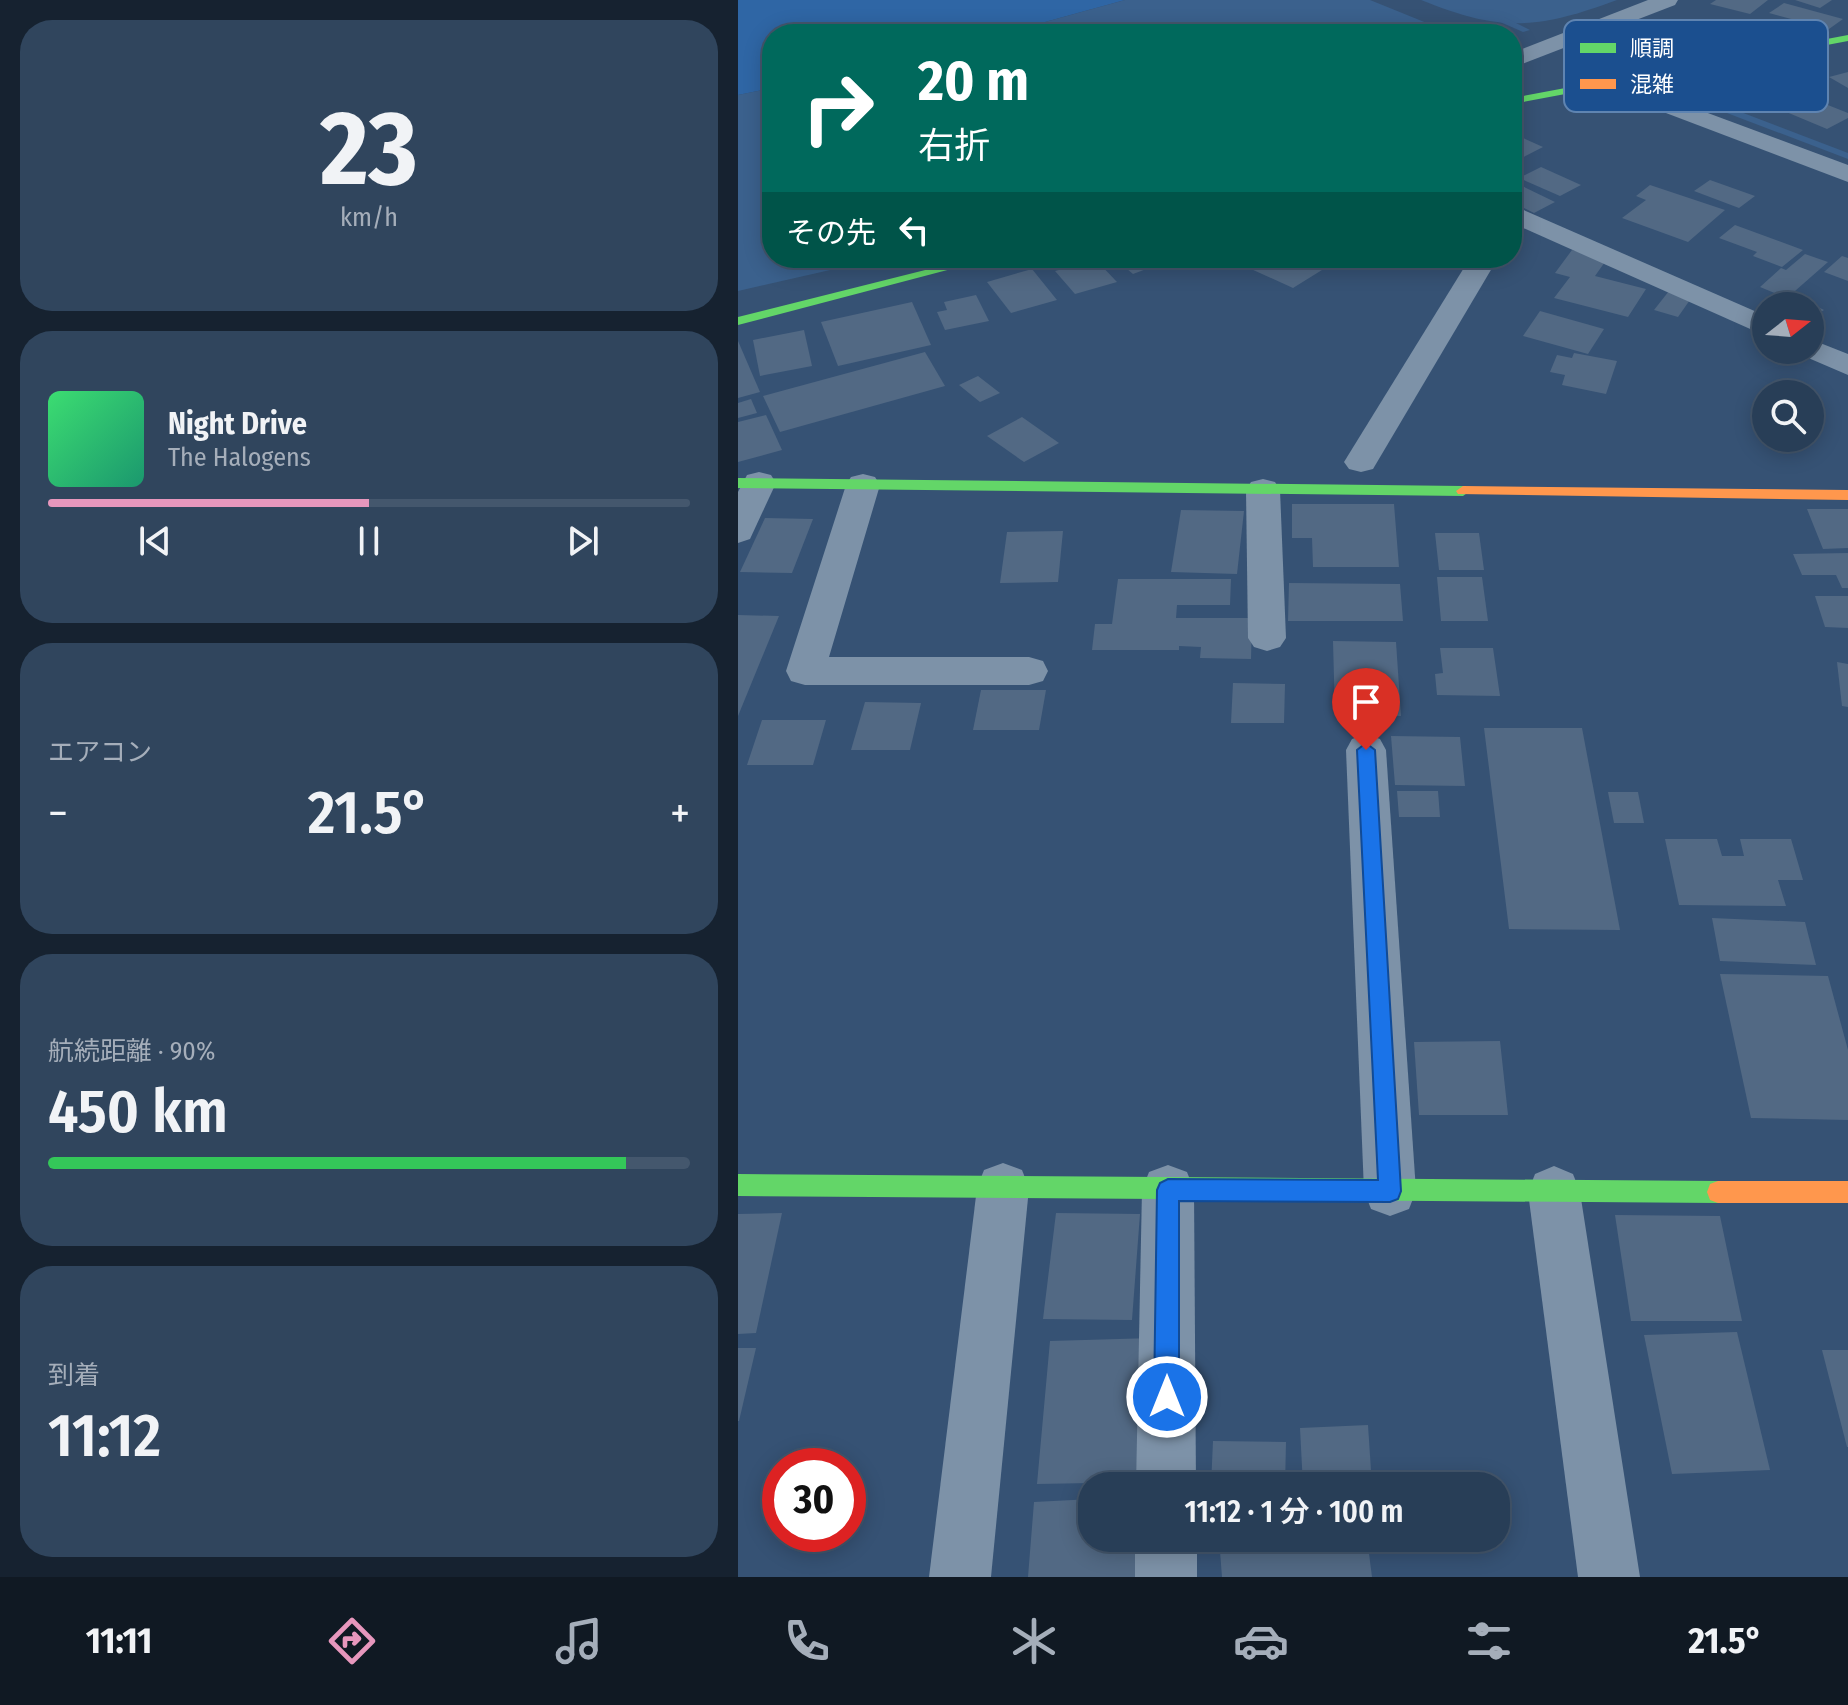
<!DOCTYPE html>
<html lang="ja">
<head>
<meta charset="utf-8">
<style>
  :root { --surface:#283e57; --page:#30455d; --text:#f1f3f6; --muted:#a5aeba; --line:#44576d; --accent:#e797bd }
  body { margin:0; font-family:"Fira Sans Condensed","Noto Sans JP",sans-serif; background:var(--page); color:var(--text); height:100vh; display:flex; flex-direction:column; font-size:30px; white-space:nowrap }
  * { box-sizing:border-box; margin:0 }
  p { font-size:26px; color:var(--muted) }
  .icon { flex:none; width:44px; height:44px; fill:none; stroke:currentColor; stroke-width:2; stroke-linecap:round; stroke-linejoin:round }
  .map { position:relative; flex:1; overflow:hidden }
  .sheet { display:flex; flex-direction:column; gap:20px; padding:20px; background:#162230; width:738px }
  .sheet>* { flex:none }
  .guide { position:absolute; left:24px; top:24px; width:760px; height:244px; border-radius:32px; box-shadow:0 4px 20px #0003,0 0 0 2px var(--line); background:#00695c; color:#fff; overflow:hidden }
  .needle { width:52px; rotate:73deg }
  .buttons { position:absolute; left:1014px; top:292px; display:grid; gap:16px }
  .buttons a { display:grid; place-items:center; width:72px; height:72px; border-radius:50%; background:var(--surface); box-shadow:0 4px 20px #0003,0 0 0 2px var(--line); font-size:40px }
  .speed { position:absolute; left:24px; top:1448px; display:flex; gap:16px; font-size:40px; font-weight:700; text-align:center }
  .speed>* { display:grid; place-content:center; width:104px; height:104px; border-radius:50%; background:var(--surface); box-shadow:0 4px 20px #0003,0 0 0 2px var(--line); line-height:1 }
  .speed .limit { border:12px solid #d22; background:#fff; color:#111 }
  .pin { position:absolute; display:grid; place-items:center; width:68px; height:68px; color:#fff; margin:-82px -34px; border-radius:50% 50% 50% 0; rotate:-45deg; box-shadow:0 0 8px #0007 }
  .pin .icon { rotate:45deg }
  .me { position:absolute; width:88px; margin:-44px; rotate:0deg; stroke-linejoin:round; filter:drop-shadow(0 0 6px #0008) }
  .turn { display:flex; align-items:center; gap:28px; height:168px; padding:0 24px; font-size:36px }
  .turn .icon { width:104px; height:104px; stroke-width:2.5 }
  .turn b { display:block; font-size:56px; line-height:68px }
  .then { display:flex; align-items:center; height:76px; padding:0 24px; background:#0003; gap:16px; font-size:30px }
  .big { font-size:60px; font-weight:600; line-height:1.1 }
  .sheet .tile { flex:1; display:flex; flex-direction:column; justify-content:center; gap:12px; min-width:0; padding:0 28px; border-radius:32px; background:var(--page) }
  .sheet .dial { align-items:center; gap:0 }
  .dial b { font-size:104px; line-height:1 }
  .song { display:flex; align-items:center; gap:24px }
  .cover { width:96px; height:96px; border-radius:12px; background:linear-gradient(135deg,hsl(140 70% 55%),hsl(160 70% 35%)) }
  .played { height:8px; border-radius:4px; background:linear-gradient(90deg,var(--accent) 50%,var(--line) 50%) }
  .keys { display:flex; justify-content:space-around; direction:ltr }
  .heat { display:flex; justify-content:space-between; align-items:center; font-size:44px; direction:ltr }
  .charge { height:12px; border-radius:6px; background:linear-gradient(90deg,#34c759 90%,var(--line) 0) }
  .trip { position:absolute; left:340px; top:1472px; width:432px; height:80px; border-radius:32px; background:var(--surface); box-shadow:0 4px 20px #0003,0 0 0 2px var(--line); font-weight:600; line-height:80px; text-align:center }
  .tabs { display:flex; height:128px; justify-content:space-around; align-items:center; background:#101923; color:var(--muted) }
  .tabs .icon { width:56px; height:56px }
  .tabs .on { color:var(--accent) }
  .tabs b { font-size:36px; color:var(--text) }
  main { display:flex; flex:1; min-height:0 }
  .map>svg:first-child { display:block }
  .green { fill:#2f66a5 }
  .water { fill:#3b618d }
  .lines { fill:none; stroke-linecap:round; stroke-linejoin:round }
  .stream { fill:#3b618d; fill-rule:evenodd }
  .building { fill:#526984 }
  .street { fill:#7d92a8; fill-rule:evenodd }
  .fast { fill:#63d668; fill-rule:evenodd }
  .slow { fill:#ff974d; fill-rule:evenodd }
  .route { fill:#1a73e8; stroke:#114b97; stroke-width:2 }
  .key { fill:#1b4f8f; stroke:#5f84b1; stroke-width:2 }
  .key-label { font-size:22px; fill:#fff }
</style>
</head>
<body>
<main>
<section class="sheet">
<div class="tile dial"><b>23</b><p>km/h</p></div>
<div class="tile">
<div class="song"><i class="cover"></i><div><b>Night Drive</b><p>The Halogens</p></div></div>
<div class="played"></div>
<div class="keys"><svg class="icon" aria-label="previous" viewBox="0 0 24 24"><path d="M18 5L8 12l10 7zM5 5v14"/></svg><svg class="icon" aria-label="pause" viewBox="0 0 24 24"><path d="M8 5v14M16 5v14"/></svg><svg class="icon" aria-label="next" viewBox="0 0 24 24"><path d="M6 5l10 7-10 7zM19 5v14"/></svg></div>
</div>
<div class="tile"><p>エアコン</p>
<div class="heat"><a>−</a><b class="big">21.5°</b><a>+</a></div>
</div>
<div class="tile"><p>航続距離 · 90%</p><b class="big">450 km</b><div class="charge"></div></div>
<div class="tile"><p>到着</p><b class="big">11:12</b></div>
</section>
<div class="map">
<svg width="1110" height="1577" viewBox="0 0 1110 1577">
  <rect width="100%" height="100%" fill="#365274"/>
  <path class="green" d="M 0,0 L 387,0 L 263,34 L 34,34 L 34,88 L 0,95 Z"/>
  <g class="water">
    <path d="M 387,0 L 632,0 L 716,34 L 263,34 Z"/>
    <path d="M 683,0 L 879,0 C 798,30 762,32 683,0 Z"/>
    <path d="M 34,88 L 34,258 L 145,258 L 0,291 L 0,95 Z"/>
  </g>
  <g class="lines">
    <g class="stream">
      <path d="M 760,17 L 766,17 L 792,30 L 785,32 L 760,21 Z"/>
      <path d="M 839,53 L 845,53 L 877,67 L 870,69 L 839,57 Z"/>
      <path d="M 926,85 L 932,85 L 1110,153 L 1110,159 L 926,89 Z"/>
    </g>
  </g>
  <g class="building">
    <path d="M 978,0 L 1030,0 L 1012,14 L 972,4 Z"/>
    <path d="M 1057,0 L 1094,0 L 1082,8 Z"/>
    <path d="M 1046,3 L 1105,19 L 1091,29 L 1031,13 Z"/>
    <path d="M 1110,72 L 1110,88 L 1091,77 Z"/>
    <path d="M 1013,79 L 1022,83 L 1027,80 L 1110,113 L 1110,118 L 1089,129 L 1001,92 L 1008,89 L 1000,85 Z"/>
    <path d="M 774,133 L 805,147 L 774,163 Z"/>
    <path d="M 803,167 L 843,185 L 822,196 L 781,178 Z"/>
    <path d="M 972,180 L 1017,196 L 1001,208 L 956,191 Z"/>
    <path d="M 778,183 L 817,202 L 796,213 L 774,202 L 774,185 Z"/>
    <path d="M 912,185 L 987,210 L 950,242 L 884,218 L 908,200 L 898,196 Z"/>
    <path d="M 997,225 L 1065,250 L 1044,267 L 1015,256 L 1019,252 L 981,238 Z"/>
    <path d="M 834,250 L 869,259 L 857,276 L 908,289 L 890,317 L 816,298 L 832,277 L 817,273 Z"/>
    <path d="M 1067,254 L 1090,262 L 1049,298 L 1022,287 L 1043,268 L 1048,270 Z"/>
    <path d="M 1104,256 L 1110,258 L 1110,281 L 1086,272 Z"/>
    <path d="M 376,258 L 438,258 L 395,274 Z"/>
    <path d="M 504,258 L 557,258 L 584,270 L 555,288 L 513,269 L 519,265 Z"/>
    <path d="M 358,260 L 379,282 L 337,294 L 317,271 Z"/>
    <path d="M 294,269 L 319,300 L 273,313 L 249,282 Z"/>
    <path d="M 931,291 L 954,297 L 940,317 L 916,310 Z"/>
    <path d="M 238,295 L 251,321 L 207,330 L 199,312 L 209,310 L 206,302 Z"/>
    <path d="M 1058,297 L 1078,306 L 1086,310 L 1072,319 L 1072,306 L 1045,306 Z"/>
    <path d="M 174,302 L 193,345 L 100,366 L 83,322 Z"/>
    <path d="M 802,311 L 866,329 L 850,354 L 785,336 Z"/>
    <path d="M 66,330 L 74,366 L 22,376 L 15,340 Z"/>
    <path d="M 0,341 L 22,392 L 0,398 Z"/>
    <path d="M 187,352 L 207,386 L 42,432 L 25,396 Z"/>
    <path d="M 836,353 L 879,361 L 868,394 L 824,385 L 827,375 L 812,372 L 819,355 L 834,358 Z"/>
    <path d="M 240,376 L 262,393 L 242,402 L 221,385 Z"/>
    <path d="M 13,399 L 19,413 L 0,418 L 0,403 Z"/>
    <path d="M 28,415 L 44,450 L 0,462 L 0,422 Z"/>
    <path d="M 284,417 L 321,443 L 286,462 L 249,436 Z"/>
    <path d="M 554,504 L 656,504 L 661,567 L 575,567 L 574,538 L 554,538 Z"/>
    <path d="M 1069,509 L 1110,509 L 1110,548 L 1085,549 Z"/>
    <path d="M 443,510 L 506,511 L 499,574 L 433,572 Z"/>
    <path d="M 27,518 L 75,519 L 54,573 L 2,572 Z"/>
    <path d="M 325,531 L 320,582 L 262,583 L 269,532 Z"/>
    <path d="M 697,533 L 741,533 L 746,570 L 701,570 Z"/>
    <path d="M 1110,553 L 1110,588 L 1104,588 L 1098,575 L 1064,575 L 1055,554 Z"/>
    <path d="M 699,577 L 744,577 L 750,621 L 703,621 Z"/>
    <path d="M 380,579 L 493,579 L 492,605 L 439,605 L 438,618 L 514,618 L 513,659 L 462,658 L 463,647 L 441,646 L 441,650 L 354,650 L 357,624 L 374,624 Z"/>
    <path d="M 551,583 L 662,584 L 665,621 L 550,621 Z"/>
    <path d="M 1077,596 L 1110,596 L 1110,628 L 1087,627 Z"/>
    <path d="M 0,615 L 41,616 L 0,716 Z"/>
    <path d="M 595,641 L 658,642 L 663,716 L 597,715 Z"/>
    <path d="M 702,648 L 755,648 L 762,696 L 699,695 L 697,674 L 705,673 Z"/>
    <path d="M 1099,662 L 1110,664 L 1110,707 L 1104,706 Z"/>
    <path d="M 495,683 L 547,684 L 546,723 L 493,723 Z"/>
    <path d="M 243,690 L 308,690 L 301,730 L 235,730 Z"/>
    <path d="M 127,702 L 183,703 L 172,750 L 113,750 Z"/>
    <path d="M 24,720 L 88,720 L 75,765 L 9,765 Z"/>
    <path d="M 746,728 L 844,728 L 882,930 L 771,929 Z"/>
    <path d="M 653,736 L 722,737 L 727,786 L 657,785 Z"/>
    <path d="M 659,791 L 700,791 L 702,817 L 661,817 Z"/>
    <path d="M 870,792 L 900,792 L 906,823 L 876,823 Z"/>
    <path d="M 927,839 L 979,839 L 984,856 L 1006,856 L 1002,839 L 1053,839 L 1065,880 L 1040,880 L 1048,906 L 941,905 Z"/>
    <path d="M 974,918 L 1067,922 L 1078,965 L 982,961 Z"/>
    <path d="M 982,974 L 1090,976 L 1110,1050 L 1110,1120 L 1013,1118 Z"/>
    <path d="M 762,1041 L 770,1115 L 681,1115 L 676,1042 Z"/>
    <path d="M 44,1213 L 18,1333 L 0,1334 L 0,1214 Z"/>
    <path d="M 318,1213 L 402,1214 L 394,1320 L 305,1319 Z"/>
    <path d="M 877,1215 L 982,1216 L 1004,1321 L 893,1321 Z"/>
    <path d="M 999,1332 L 1032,1470 L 934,1474 L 906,1335 Z"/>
    <path d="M 415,1338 L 409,1482 L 299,1484 L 312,1341 Z"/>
    <path d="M 0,1348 L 18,1348 L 1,1421 L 0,1421 Z"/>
    <path d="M 1084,1350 L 1110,1350 L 1110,1447 L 1109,1447 Z"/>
    <path d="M 630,1425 L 634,1486 L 565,1486 L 562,1428 Z"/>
    <path d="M 475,1441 L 548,1442 L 547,1486 L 473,1486 Z"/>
    <path d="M 354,1499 L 354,1538 L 402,1538 L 401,1577 L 290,1577 L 296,1502 Z"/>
    <path d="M 481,1538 L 629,1538 L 634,1577 L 484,1577 Z"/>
  </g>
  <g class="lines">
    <g class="street">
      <path d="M 910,0 L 940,0 L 937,5 L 774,68 L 774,53 Z"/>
      <path d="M 870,76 L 1110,165 L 1110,182 L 862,88 L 858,83 L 862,78 Z"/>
      <path d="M 774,205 L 1028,316 L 1028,336 L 774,223 Z"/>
      <path d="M 732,258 L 760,258 L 635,469 L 623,472 L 611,469 L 606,462 Z"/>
      <path d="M 1072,339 L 1110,354 L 1110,375 L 1061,354 L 1058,350 L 1072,350 Z"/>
      <path d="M 21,472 L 33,475 L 38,483 L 12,539 L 0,543 L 0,492 L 9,475 Z"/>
      <path d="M 125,474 L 137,477 L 142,485 L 91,657 L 291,657 L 305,661 L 310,671 L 305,681 L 291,685 L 67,685 L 53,681 L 48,671 L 108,485 L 113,477 Z"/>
      <path d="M 525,479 L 537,482 L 542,490 L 548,638 L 542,647 L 529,651 L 516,647 L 510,638 L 508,490 L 513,482 Z"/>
      <path d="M 628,734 L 642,739 L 648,750 L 678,1191 L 671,1209 L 652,1216 L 633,1209 L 626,1191 L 608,750 L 614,739 Z"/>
      <path d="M 265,1163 L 284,1170 L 291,1188 L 253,1577 L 191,1577 L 239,1188 L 246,1170 Z"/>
      <path d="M 430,1165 L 449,1172 L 456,1190 L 458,1486 L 398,1486 L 404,1190 L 411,1172 Z"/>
      <path d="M 816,1166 L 835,1174 L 842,1192 L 902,1577 L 840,1577 L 790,1192 L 797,1174 Z"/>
      <rect x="397" y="1538" width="62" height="39"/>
    </g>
    <g class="fast">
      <path d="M 1110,35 L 1110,41 L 774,104 L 774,98 Z"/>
      <path d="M 235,258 L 255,258 L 0,325 L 0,317 Z"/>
      <path d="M 0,478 L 725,486 L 732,491 L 725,496 L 0,488 Z"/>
      <path d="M 0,1174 L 980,1181 L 988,1184 L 991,1192 L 988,1200 L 980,1203 L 0,1196 Z"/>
    </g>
    <g class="slow">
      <path d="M 725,486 L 1110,490 L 1110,500 L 720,494 L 718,491 Z"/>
      <path d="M 980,1181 L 1110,1181 L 1110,1203 L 980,1203 L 972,1200 L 969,1192 L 972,1184 Z"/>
    </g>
  </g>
  <path class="route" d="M 628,743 L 637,750 L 663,1191 L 660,1199 L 652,1202 L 441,1201 L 441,1397 L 438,1406 L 429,1410 L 420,1406 L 416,1397 L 419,1190 L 422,1183 L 430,1179 L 640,1180 L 619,750 Z"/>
  <rect x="826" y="20" width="264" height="92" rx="12" class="key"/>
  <rect x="842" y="43" width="36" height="10" fill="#63d668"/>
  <rect x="842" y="79" width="36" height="10" fill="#ff974d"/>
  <g class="key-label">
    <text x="892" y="56">順調</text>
    <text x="892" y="92">混雑</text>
  </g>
</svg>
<div class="buttons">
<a><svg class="needle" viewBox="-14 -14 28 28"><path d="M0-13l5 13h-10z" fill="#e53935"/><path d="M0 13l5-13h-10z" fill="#a5aeba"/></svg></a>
<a><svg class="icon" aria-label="search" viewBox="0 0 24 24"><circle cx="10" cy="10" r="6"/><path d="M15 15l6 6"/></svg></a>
</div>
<div class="speed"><div class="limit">30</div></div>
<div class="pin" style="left:628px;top:750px;background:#d93025"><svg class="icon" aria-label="arrive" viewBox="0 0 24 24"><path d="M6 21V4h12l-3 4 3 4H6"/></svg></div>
<svg class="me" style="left:429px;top:1397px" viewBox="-20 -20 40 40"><circle r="17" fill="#1a73e8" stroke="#fff" stroke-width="3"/><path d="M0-11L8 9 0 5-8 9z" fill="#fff"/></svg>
<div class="trip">11:12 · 1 分 · 100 m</div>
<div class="guide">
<div class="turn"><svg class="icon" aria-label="right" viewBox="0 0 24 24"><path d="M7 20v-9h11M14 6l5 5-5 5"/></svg><div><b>20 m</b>右折</div></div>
<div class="then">その先<svg class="icon" aria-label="left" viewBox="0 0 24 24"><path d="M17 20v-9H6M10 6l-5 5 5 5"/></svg></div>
</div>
</div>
</main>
<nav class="tabs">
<b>11:11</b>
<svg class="icon on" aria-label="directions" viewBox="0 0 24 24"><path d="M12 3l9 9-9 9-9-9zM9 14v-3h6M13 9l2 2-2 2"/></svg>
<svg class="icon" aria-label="music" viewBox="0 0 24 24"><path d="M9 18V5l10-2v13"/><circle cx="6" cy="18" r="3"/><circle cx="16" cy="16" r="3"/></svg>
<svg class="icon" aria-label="phone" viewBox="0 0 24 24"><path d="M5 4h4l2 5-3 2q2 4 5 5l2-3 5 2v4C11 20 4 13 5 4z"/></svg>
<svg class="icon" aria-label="climate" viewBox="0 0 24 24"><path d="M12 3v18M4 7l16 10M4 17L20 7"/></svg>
<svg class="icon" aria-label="car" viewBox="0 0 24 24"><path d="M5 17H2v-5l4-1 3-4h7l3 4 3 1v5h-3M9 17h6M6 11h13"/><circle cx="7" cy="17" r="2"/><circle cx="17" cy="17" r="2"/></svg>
<svg class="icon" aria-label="filters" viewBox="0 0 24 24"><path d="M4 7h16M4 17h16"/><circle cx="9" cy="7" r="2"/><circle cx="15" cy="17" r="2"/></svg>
<b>21.5°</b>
</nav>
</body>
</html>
